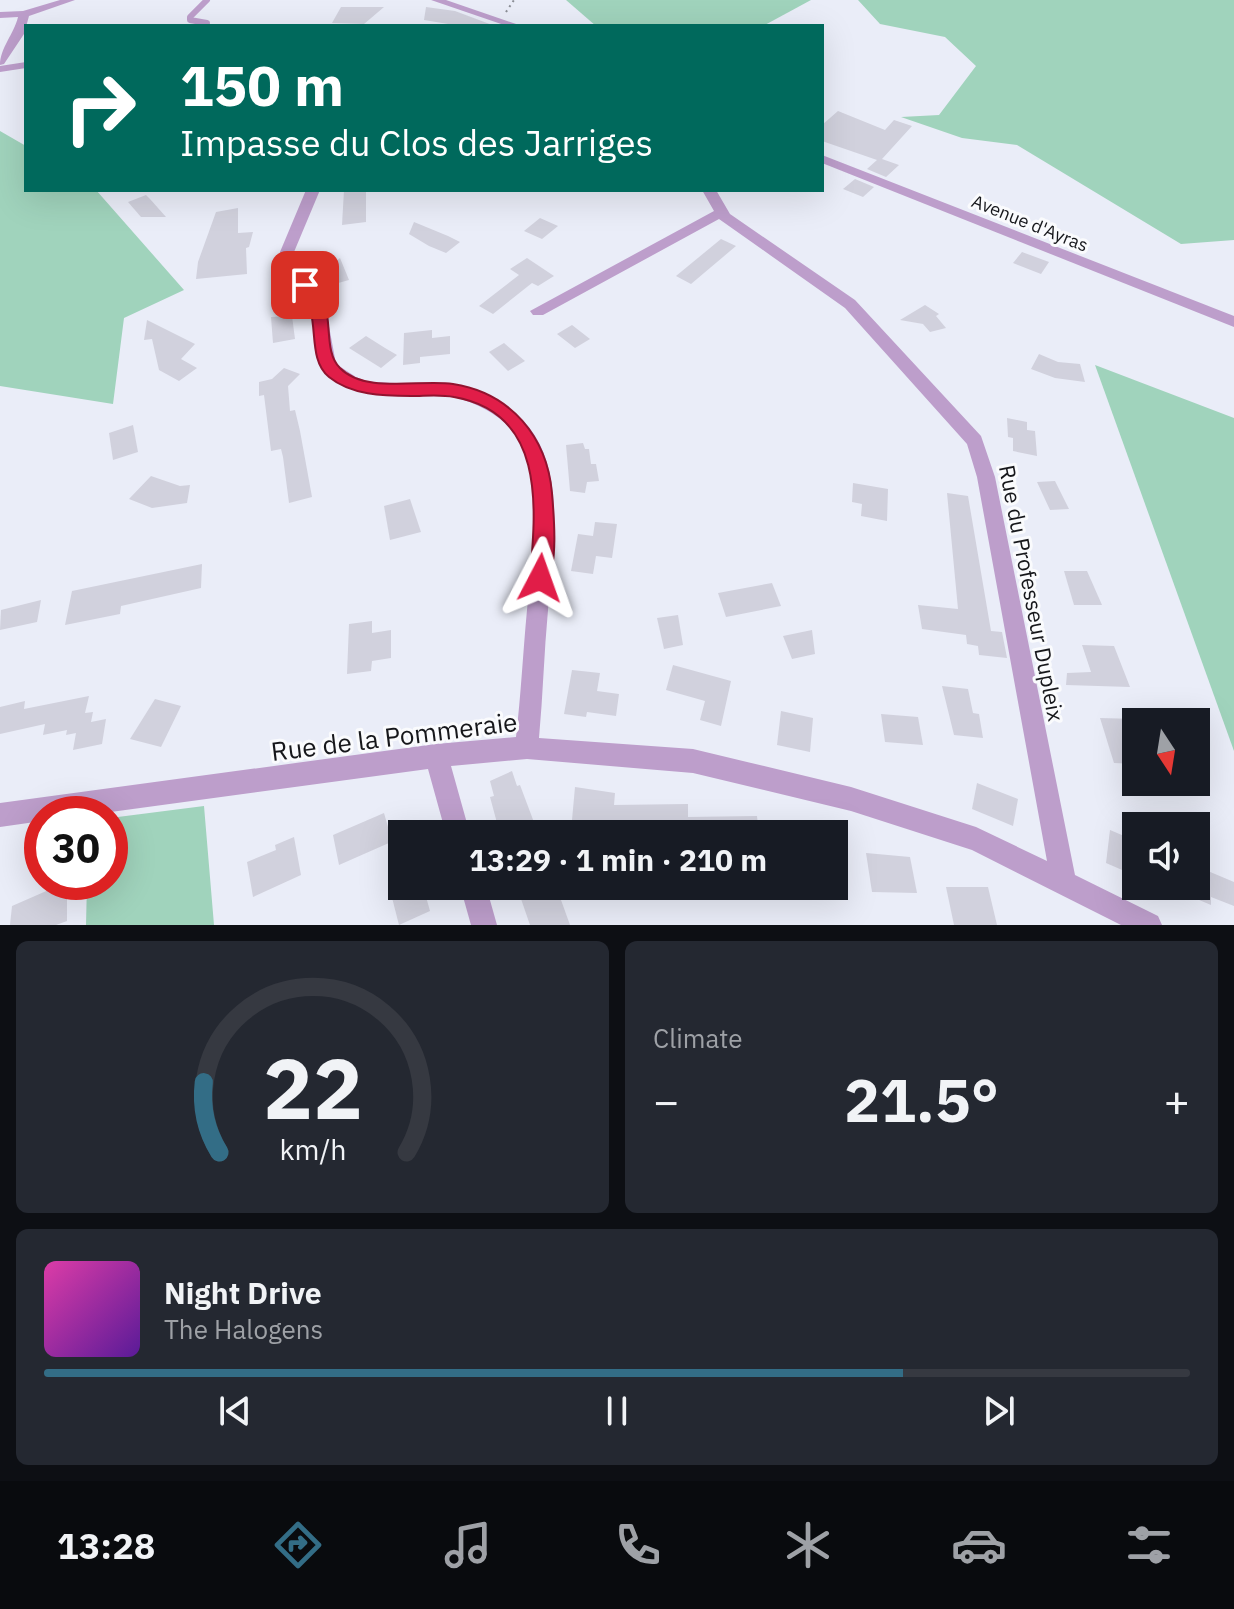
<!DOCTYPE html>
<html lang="en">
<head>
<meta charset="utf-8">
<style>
  :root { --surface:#171b24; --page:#242831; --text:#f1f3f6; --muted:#9ea1a6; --line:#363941; --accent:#336d86 }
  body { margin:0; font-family:"IBM Plex Sans",sans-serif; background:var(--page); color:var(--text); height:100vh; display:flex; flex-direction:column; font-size:30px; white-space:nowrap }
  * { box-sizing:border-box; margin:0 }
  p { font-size:26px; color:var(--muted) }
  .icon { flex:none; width:44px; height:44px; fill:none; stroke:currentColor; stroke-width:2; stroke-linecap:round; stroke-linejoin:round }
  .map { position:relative; height:925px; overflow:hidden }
  .drawer { display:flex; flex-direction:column; gap:16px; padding:16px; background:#0d0f14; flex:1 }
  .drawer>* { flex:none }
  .guide { position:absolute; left:24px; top:24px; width:800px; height:168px; border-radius:0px; box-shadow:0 8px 32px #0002; background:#00695c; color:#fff; overflow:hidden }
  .needle { width:52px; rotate:168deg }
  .buttons { position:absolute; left:1122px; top:708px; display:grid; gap:16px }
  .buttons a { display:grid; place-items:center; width:88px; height:88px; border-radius:0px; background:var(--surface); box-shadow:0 8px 32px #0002; font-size:40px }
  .speed { position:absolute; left:24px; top:796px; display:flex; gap:16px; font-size:40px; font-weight:700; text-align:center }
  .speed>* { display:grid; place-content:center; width:104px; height:104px; border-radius:50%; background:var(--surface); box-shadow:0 8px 32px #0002; line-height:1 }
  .speed .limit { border:12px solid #d22; background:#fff; color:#111 }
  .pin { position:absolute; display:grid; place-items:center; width:68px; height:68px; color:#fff; margin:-34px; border-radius:16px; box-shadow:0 4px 12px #0006 }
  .me { position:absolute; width:88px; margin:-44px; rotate:4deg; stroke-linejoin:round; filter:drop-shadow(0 0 6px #0008) }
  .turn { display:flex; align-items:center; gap:28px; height:168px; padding:0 24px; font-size:36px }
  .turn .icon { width:104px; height:104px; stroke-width:2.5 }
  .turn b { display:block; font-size:56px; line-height:68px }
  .big { font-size:60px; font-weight:700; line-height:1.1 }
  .drawer .widget { flex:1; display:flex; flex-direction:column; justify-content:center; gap:12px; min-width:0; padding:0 28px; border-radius:12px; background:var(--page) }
  .drawer .dial { align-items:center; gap:0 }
  .dial svg { height:208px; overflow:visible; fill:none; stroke:var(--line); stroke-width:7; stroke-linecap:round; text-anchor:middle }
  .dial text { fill:var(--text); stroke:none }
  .song { display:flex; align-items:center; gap:24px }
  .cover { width:96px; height:96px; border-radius:12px; background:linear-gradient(135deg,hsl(320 70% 55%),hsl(270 70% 35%)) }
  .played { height:8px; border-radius:4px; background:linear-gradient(90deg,var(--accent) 75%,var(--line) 75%) }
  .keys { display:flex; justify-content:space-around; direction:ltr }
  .heat { display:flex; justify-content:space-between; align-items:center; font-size:44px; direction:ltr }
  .drawer .tiles { flex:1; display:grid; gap:16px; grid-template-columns:1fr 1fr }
  .widget:last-child { grid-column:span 2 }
  .trip { position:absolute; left:388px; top:820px; width:460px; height:80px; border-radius:0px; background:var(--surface); box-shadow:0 8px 32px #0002; font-weight:700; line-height:80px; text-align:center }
  .dock { display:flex; height:128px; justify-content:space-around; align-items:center; background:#090b0e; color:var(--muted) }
  .dock .icon { width:56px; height:56px }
  .dock .on { color:var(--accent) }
  .dock b { font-size:36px; color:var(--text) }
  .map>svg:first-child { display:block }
  .green { fill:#a0d3bc }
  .building { fill:#d1d1dd }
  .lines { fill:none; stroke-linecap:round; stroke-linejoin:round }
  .path { stroke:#8c8f96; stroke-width:2; stroke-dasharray:2 4; stroke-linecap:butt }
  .lane { stroke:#bd9ecb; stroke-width:6 }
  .street { fill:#bd9ecb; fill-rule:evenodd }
  .route { fill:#e11d48; stroke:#92132f; stroke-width:2 }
  .labels { text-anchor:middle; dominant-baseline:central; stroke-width:6; stroke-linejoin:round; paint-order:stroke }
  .far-street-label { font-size:18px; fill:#16171b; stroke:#fafbfd }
  .street-label { font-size:22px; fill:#16171b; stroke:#fafbfd }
  .near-street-label { font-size:26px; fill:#16171b; stroke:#fafbfd }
</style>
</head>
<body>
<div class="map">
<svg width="1234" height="925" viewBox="0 0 1234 925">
  <rect width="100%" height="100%" fill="#eaedf8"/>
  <g class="green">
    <path d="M 566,0 L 811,0 L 763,26 L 596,26 Z"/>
    <path d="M 858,0 L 1234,0 L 1234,240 L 1181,244 L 1017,145 L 962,138 L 901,117 L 939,115 L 976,66 L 945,37 L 880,24 Z"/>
    <path d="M 0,131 L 26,146 L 26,190 L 96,190 L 184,290 L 124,318 L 113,404 L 0,386 Z"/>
    <path d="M 1095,365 L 1234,418 L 1234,751 Z"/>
    <path d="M 204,806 L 214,925 L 86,925 L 87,882 L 110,882 L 110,818 Z"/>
  </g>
  <g class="building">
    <path d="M 341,7 L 384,7 L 364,24 L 332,23 Z"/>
    <path d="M 426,7 L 455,11 L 495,26 L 460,26 L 424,20 Z"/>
    <path d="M 838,111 L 885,130 L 894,120 L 912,126 L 882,159 L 899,165 L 886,177 L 867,169 L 877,160 L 822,141 L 822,125 Z"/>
    <path d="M 855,179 L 874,187 L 863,197 L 843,189 Z"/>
    <path d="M 344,190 L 366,190 L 366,222 L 342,225 Z"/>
    <path d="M 146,195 L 150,199 L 166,217 L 141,217 L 128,202 Z"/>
    <path d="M 238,208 L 238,233 L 253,232 L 249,247 L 246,248 L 247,274 L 196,279 L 198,262 L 216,212 Z"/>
    <path d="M 540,218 L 558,226 L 542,239 L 524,231 Z"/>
    <path d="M 414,222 L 448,236 L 460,242 L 446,253 L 429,246 L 409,234 Z"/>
    <path d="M 721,239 L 736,246 L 691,284 L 676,276 Z"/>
    <path d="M 318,252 L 336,261 L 340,258 L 349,280 L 331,285 Z"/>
    <path d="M 1022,252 L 1049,262 L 1041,274 L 1013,263 Z"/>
    <path d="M 527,258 L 554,276 L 538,286 L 532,283 L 493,314 L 479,306 L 519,275 L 510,269 Z"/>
    <path d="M 925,305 L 939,314 L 936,316 L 946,328 L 930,332 L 923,324 L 900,320 Z"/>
    <path d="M 292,316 L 295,339 L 273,343 L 271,317 Z"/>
    <path d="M 147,320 L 195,344 L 181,359 L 197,368 L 179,381 L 159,370 L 152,339 L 144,340 Z"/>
    <path d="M 572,325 L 590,339 L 575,348 L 557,334 Z"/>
    <path d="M 432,330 L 432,338 L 450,336 L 450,354 L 420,357 L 420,363 L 403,365 L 404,333 Z"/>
    <path d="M 366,336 L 385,348 L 397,355 L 381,368 L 349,348 Z"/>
    <path d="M 504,343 L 525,361 L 508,371 L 489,352 Z"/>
    <path d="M 1039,354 L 1058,362 L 1080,364 L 1085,382 L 1055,378 L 1031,369 Z"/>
    <path d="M 284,368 L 300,374 L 288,386 L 290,411 L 295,410 L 300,431 L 312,497 L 289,503 L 283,457 L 281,449 L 271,451 L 264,395 L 259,396 L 259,382 L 272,379 Z"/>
    <path d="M 1007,418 L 1027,422 L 1027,430 L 1035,431 L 1037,456 L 1013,451 L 1013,438 L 1008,437 Z"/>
    <path d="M 133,425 L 138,452 L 113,460 L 109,433 Z"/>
    <path d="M 583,443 L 585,449 L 589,449 L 591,464 L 596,464 L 599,481 L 587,482 L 585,493 L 570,491 L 566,445 Z"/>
    <path d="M 151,476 L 180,486 L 190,485 L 187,503 L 152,508 L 129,499 Z"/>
    <path d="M 1055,481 L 1069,509 L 1050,510 L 1037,482 Z"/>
    <path d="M 853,483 L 888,489 L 887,521 L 861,516 L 862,504 L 852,502 Z"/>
    <path d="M 947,493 L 968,496 L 991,631 L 1002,632 L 1007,658 L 979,655 L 978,646 L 967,644 L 966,635 L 922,629 L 918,605 L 958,609 Z"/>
    <path d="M 410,499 L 421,532 L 390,540 L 384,506 Z"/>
    <path d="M 595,522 L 617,524 L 612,558 L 596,556 L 593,574 L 571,571 L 578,534 L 593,536 Z"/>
    <path d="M 202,564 L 201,588 L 121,606 L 120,614 L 65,625 L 72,591 Z"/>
    <path d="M 1064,571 L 1087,571 L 1102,605 L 1074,605 Z"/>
    <path d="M 772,583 L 781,606 L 726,617 L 718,593 Z"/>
    <path d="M 41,600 L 37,622 L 0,630 L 1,610 Z"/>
    <path d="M 678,615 L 683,645 L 664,649 L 657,618 Z"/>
    <path d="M 372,621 L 372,633 L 391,630 L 391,658 L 372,661 L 371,671 L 347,674 L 349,624 Z"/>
    <path d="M 812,630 L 815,654 L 792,659 L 783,636 Z"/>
    <path d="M 1082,645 L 1114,646 L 1130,687 L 1066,685 L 1067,673 L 1091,672 Z"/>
    <path d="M 673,665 L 731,681 L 721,726 L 700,720 L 705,701 L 666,690 Z"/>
    <path d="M 572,670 L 600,673 L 597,691 L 619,694 L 616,716 L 587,712 L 586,717 L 564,714 Z"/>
    <path d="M 942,686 L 968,689 L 973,713 L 979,714 L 983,738 L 954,735 Z"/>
    <path d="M 89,696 L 85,713 L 93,712 L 91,722 L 106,719 L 102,744 L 73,750 L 76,733 L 66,735 L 67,730 L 43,735 L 45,724 L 0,734 L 0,707 L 25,701 L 24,709 Z"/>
    <path d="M 155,699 L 181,706 L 161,747 L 130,739 Z"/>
    <path d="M 781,711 L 813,718 L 810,752 L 777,745 Z"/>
    <path d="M 881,714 L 918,717 L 923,745 L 885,742 Z"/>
    <path d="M 1100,718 L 1136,719 L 1136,764 L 1114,763 Z"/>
    <path d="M 512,771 L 517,786 L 520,785 L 535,825 L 515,834 L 500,834 L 490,797 L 494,796 L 490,781 Z"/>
    <path d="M 977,783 L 1018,799 L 1013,826 L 972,809 Z"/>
    <path d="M 575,787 L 615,793 L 614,805 L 688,804 L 688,817 L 757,816 L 759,834 L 637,834 L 637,824 L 572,820 Z"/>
    <path d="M 384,813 L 388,827 L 395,825 L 398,839 L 339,865 L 333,835 Z"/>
    <path d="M 1110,830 L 1136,841 L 1136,876 L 1106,863 Z"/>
    <path d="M 294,837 L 301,875 L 253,897 L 247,862 L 276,850 L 275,845 Z"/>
    <path d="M 866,853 L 910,857 L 917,893 L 872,892 Z"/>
    <path d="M 1196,866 L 1234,882 L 1234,906 L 1211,897 L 1211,905 L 1166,886 L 1196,886 Z"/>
    <path d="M 67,882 L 67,921 L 56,925 L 10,925 L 12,906 Z"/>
    <path d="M 389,886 L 423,886 L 430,911 L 399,925 Z"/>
    <path d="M 543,886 L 556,886 L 570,925 L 530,925 L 520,896 Z"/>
    <path d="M 946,887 L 988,887 L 997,925 L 954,925 Z"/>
  </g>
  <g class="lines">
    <path class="path" d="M 506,12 L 514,0"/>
    <path class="lane" d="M 207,0 L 190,17 L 190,20 L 207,23"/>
    <g class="street">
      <path d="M 60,0 L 75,0 L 29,16 L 24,34 L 4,64 L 0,65 C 0,48 14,34 18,17 L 0,18 L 0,12 L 23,11 Z"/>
      <path d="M 431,0 L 446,0 L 522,26 L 507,26 Z"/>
      <path d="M 26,62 L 26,68 L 0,72 L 0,66 Z"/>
      <path d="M 822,155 L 1234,316 L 1234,327 L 822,163 Z"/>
      <path d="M 306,190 L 320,190 L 294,252 L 293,265 L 314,288 L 326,310 L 336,364 L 356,377 L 366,381 C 404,386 444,378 480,393 C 575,429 554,530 548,610 C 544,652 543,695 539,738 L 693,749 L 851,787 L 976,827 L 1047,861 L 977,477 L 967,444 L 845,308 L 719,219 L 543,315 L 533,315 L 530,311 L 714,211 L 702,190 L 716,190 L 730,214 L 855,300 L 981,436 L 995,477 L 1075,875 L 1158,916 L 1162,925 L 1121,925 L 972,850 L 851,811 L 693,773 L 527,759 L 451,766 L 470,834 L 446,834 L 428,769 L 96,814 L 42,814 L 42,821 L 0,827 L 0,803 L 436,744 L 516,737 C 521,695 523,652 527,610 C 533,546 556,451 490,412 C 476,404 461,397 444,396 C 407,393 356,404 327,374 C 310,357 317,332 310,310 C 305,293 290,281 279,266 L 280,252 Z"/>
      <path d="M 460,886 L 486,886 L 497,925 L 471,925 Z"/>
    </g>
  </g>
  <path class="route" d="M 305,281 L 311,282 C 316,292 324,304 327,315 C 330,331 327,356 340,368 C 365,394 421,379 453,384 C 511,393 547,437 552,493 C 554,517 558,562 547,584 L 540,587 L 533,584 L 530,578 C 536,508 546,413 454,397 C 440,394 425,396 411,396 C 383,396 351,395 329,377 C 311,363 316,333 311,313 C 308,304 302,294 298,285 Z"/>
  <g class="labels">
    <g class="far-street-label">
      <text transform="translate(1030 223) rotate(22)">Avenue d'Ayras</text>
    </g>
    <g class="street-label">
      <text transform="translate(1032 593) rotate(79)">Rue du Professeur Dupleix</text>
    </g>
    <g class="near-street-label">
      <text transform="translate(394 736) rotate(-7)">Rue de la Pommeraie</text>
    </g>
  </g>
</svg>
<div class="buttons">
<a><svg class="needle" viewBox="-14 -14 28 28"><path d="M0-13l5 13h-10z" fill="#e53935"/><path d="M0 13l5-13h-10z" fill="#9ea1a6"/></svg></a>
<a><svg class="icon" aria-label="sound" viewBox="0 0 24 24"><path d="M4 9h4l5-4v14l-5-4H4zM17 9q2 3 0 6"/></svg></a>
</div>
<div class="speed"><div class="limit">30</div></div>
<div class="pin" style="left:305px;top:285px;background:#d93025"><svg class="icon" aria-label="arrive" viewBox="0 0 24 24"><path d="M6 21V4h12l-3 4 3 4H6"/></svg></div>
<svg class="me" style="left:540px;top:578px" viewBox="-20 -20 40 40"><path d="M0-17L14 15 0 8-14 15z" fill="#e11d48" stroke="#fff" stroke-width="4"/></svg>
<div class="trip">13:29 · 1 min · 210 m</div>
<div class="guide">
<div class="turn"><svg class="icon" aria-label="right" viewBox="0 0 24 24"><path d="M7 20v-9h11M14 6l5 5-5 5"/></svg><div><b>150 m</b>Impasse du Clos des Jarriges</div></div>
</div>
</div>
<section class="drawer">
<div class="tiles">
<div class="widget dial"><svg viewBox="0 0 100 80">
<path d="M14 69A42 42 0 1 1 86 69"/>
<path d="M14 69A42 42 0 0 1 8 42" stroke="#336d86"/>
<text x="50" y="56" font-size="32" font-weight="700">22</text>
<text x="50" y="72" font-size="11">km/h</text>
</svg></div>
<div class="widget"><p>Climate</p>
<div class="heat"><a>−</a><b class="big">21.5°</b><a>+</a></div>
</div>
<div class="widget">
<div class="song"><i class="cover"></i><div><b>Night Drive</b><p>The Halogens</p></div></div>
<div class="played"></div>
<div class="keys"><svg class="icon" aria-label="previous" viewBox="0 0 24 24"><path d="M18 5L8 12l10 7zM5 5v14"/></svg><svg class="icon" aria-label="pause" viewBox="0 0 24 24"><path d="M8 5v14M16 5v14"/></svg><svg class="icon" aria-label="next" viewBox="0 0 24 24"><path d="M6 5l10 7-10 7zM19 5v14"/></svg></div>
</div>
</div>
</section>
<nav class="dock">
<b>13:28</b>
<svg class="icon on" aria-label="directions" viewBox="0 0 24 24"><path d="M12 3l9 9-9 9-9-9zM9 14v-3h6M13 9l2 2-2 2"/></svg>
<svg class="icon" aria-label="music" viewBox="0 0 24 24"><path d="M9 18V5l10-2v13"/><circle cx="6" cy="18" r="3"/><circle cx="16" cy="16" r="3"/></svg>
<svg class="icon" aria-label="phone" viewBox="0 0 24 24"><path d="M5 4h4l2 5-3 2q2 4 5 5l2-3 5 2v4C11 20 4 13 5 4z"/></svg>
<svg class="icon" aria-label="climate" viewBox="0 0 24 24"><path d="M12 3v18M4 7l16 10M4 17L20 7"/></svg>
<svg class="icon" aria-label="car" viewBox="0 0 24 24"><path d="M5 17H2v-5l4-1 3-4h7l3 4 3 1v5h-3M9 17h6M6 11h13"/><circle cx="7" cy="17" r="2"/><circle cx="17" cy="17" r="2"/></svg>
<svg class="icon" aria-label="filters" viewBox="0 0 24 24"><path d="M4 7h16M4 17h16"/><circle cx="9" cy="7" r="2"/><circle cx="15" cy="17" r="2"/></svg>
</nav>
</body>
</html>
